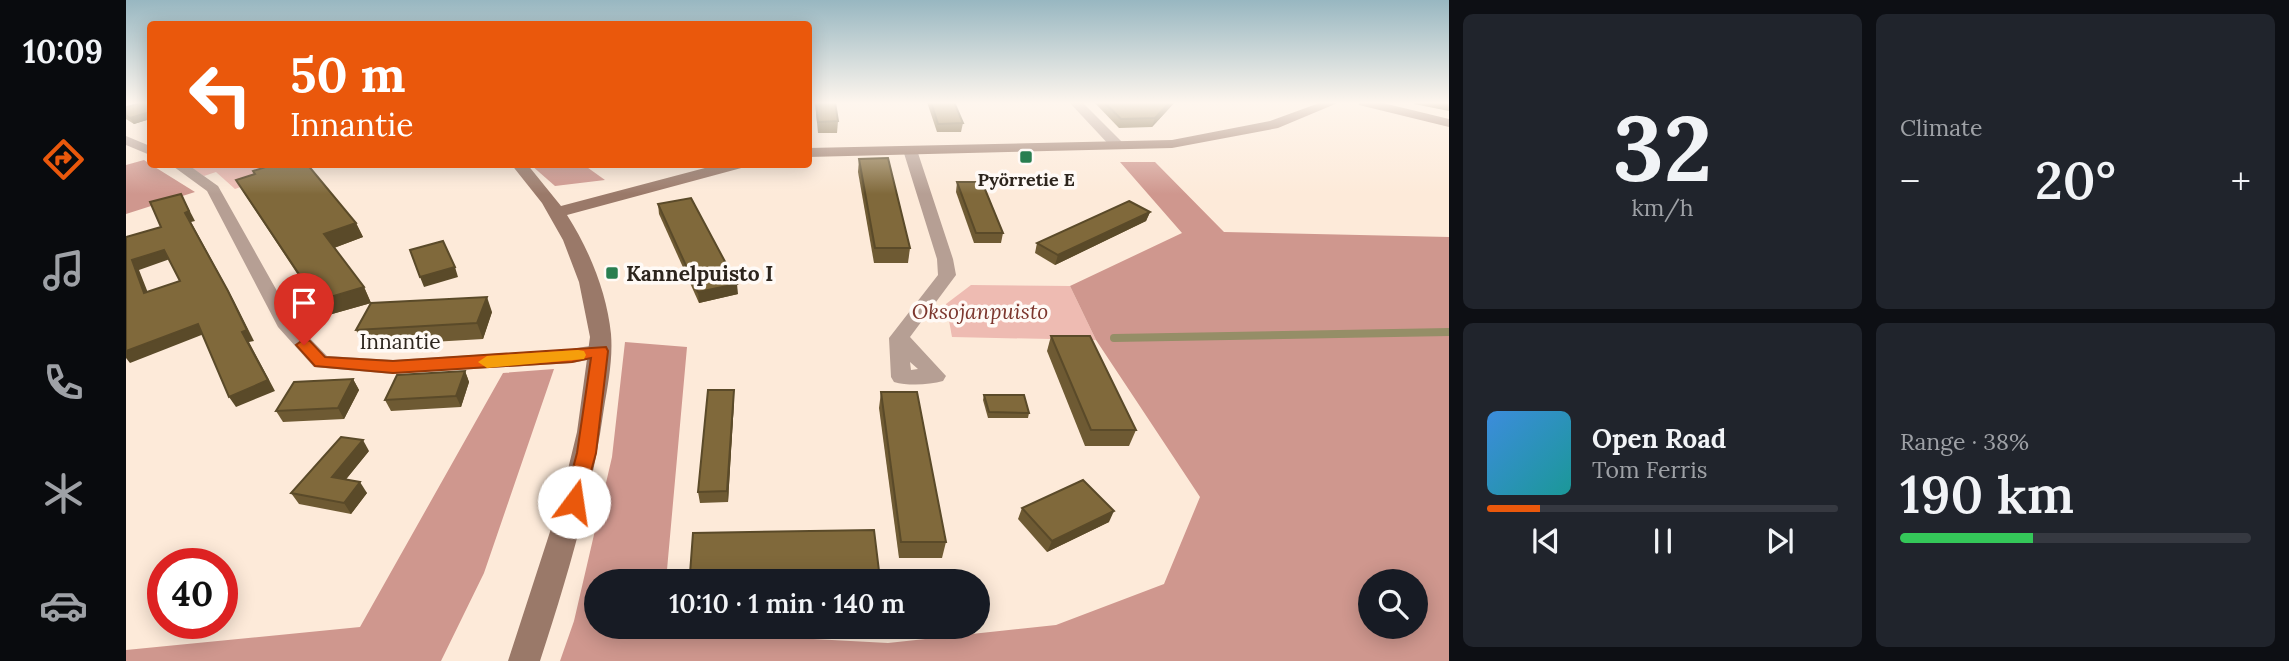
<!DOCTYPE html>
<html lang="en">
<head>
<meta charset="utf-8">
<style>
  :root { --surface:#171b24; --page:#20242c; --text:#f1f3f6; --muted:#9ea1a6; --line:#363941; --accent:#ea580c }
  body { margin:0; font-family:Lora,serif; background:var(--page); color:var(--text); height:100vh; display:flex; flex-direction:column; font-size:26px; white-space:nowrap }
  * { box-sizing:border-box; margin:0 }
  p { font-size:23px; color:var(--muted) }
  .icon { flex:none; width:38px; height:38px; fill:none; stroke:currentColor; stroke-width:2; stroke-linecap:round; stroke-linejoin:round }
  .map { position:relative; flex:1; overflow:hidden }
  .side { display:flex; flex-direction:column; gap:14px; padding:14px; background:#0d0f14; width:840px }
  .side>* { flex:none }
  .banner { position:absolute; left:21px; top:21px; width:665px; height:147px; border-radius:7px; box-shadow:0 4px 18px #0003; background:#ea580c; color:#fff; overflow:hidden }
  .fabs { position:absolute; left:1232px; top:569px; display:grid; gap:14px }
  .fabs a { display:grid; place-items:center; width:70px; height:70px; border-radius:50%; background:var(--surface); box-shadow:0 4px 18px #0003; font-size:35px }
  .speed { position:absolute; left:21px; top:548px; display:flex; gap:14px; font-size:35px; font-weight:700; text-align:center }
  .speed>* { display:grid; place-content:center; width:91px; height:91px; border-radius:50%; background:var(--surface); box-shadow:0 4px 18px #0003; line-height:1 }
  .speed .limit { border:10px solid #d22; background:#fff; color:#111 }
  .pin { position:absolute; display:grid; place-items:center; width:60px; height:60px; color:#fff; margin:-72px -30px; border-radius:50% 50% 50% 0; rotate:-45deg; box-shadow:0 0 7px #0007 }
  .pin .icon { rotate:45deg }
  .me { position:absolute; width:77px; margin:-38px; rotate:14deg; stroke-linejoin:round; filter:drop-shadow(0 0 5px #0008) }
  .turn { display:flex; align-items:center; gap:24px; height:147px; padding:0 28px; font-size:32px }
  .turn .icon { width:91px; height:91px; stroke-width:2.5 }
  .turn b { display:block; font-size:49px; line-height:60px }
  .big { font-size:52px; font-weight:600; line-height:1.1 }
  .side .card { flex:1; display:flex; flex-direction:column; justify-content:center; gap:10px; min-width:0; padding:0 24px; border-radius:10px; background:var(--page) }
  .side .dial { align-items:center; gap:0 }
  .dial b { font-size:91px; line-height:1 }
  .song { display:flex; align-items:center; gap:21px }
  .cover { width:84px; height:84px; border-radius:10px; background:linear-gradient(135deg,hsl(210 70% 55%),hsl(180 70% 35%)) }
  .played { height:7px; border-radius:4px; background:linear-gradient(90deg,var(--accent) 15%,var(--line) 15%) }
  .keys { display:flex; justify-content:space-around; direction:ltr }
  .heat { display:flex; justify-content:space-between; align-items:center; font-size:38px; direction:ltr }
  .charge { height:10px; border-radius:5px; background:linear-gradient(90deg,#34c759 38%,var(--line) 0) }
  .side .tiles { flex:1; display:grid; gap:14px; grid-template-columns:repeat(2,1fr) }
  .trip { position:absolute; left:458px; top:569px; width:406px; height:70px; border-radius:35px; background:var(--surface); box-shadow:0 4px 18px #0003; font-weight:600; line-height:70px; text-align:center }
  main { display:flex; flex:1; min-height:0 }
  .dock { display:flex; flex-direction:column; width:126px; justify-content:space-around; align-items:center; background:#090b0e; color:var(--muted) }
  .dock .icon { width:49px; height:49px }
  .dock .on { color:var(--accent) }
  .dock b { font-size:32px; color:var(--text) }
  .map>svg:first-child { display:block }
  .green { fill:#eebbb2 }
  .forest { fill:#cf978e; fill-rule:evenodd }
  .lines { fill:none; stroke-linecap:round; stroke-linejoin:round }
  .stream { stroke:#958e67; stroke-width:8 }
  .street { fill:#b69f94; fill-rule:evenodd }
  .secondary { fill:#9a7969; fill-rule:evenodd }
  .wall { fill:#6e5a33 }
  .shaded-wall { fill:#5a4a29 }
  .building { fill:#80693b; stroke:#5a4a29; stroke-width:2; fill-rule:evenodd }
  .route { fill:#ea580c; stroke:#983908; stroke-width:2 }
  .slow { fill:#f59e0b }
  .poi-dot { fill:#297e50; stroke:#fffaf6; stroke-width:2.5 }
  .labels { text-anchor:middle; dominant-baseline:central; stroke-width:7; stroke-linejoin:round; paint-order:stroke }
  .far-poi-label { font-size:18px; font-weight:bold; fill:#2d251d; stroke:#fffaf6 }
  .poi-label { font-size:21px; font-weight:bold; fill:#2d251d; stroke:#fffaf6; text-anchor:start }
  .park-label { font-size:21px; font-style:italic; fill:#7c362d; stroke:#fffaf6 }
  .street-label { font-size:21px; fill:#2d251d; stroke:#fffaf6 }
</style>
</head>
<body>
<main>
<nav class="dock">
<b>10:09</b>
<svg class="icon on" aria-label="directions" viewBox="0 0 24 24"><path d="M12 3l9 9-9 9-9-9zM9 14v-3h6M13 9l2 2-2 2"/></svg>
<svg class="icon" aria-label="music" viewBox="0 0 24 24"><path d="M9 18V5l10-2v13"/><circle cx="6" cy="18" r="3"/><circle cx="16" cy="16" r="3"/></svg>
<svg class="icon" aria-label="phone" viewBox="0 0 24 24"><path d="M5 4h4l2 5-3 2q2 4 5 5l2-3 5 2v4C11 20 4 13 5 4z"/></svg>
<svg class="icon" aria-label="climate" viewBox="0 0 24 24"><path d="M12 3v18M4 7l16 10M4 17L20 7"/></svg>
<svg class="icon" aria-label="car" viewBox="0 0 24 24"><path d="M5 17H2v-5l4-1 3-4h7l3 4 3 1v5h-3M9 17h6M6 11h13"/><circle cx="7" cy="17" r="2"/><circle cx="17" cy="17" r="2"/></svg>
</nav>
<div class="map">
<svg width="1323" height="661" viewBox="0 0 1323 661">
  <rect width="100%" height="100%" fill="#fdead9"/>
  <g class="green">
    <path d="M 60,165 L 177,165 L 109,189 L 90,172 L 78,176 Z"/>
    <path d="M 845,285 L 944,286 L 970,340 L 826,337 L 820,304 Z"/>
  </g>
  <g class="forest">
    <path d="M 18,160 L 24,164 L 69,192 L 0,214 L 0,165 Z"/>
    <path d="M 994,162 L 1029,162 L 1098,232 L 1323,237 L 1323,661 L 434,661 L 448,621 L 486,457 L 499,342 L 561,347 L 540,581 L 471,581 L 471,626 L 535,627 L 535,631 L 762,643 L 930,625 L 1038,584 L 1074,497 L 970,340 L 944,286 L 1056,233 ZM 1290,581 L 1290,626 L 1244,626 L 1244,581 Z"/>
    <path d="M 405,165 L 458,165 L 479,180 L 429,186 Z"/>
    <path d="M 428,369 L 358,573 L 315,661 L 0,661 L 0,650 L 234,627 L 377,373 Z"/>
  </g>
  <g class="lines">
    <path class="stream" d="M 988,338 L 1323,332"/>
    <g class="street">
      <path d="M 943,102 L 956,102 L 996,142 L 996,148 L 986,148 Z"/>
      <path d="M 0,136 L 24,146 L 24,155 L 0,145 Z"/>
      <path d="M 784,146 L 791,150 L 827,259 L 830,275 L 784,337 L 820,376 L 817,381 C 803,385 782,386 768,382 L 765,377 L 763,338 L 812,275 L 811,259 L 777,150 ZM 784,362 L 792,369 L 785,370 Z"/>
      <path d="M 44,164 L 61,164 L 92,186 L 169,323 L 201,356 L 267,360 L 446,349 L 474,344 L 481,346 L 484,351 L 481,356 L 446,363 L 267,374 L 188,367 L 152,327 L 81,191 Z"/>
    </g>
    <g class="secondary">
      <path d="M 1196,102 L 1214,102 L 1152,128 L 1046,148 L 682,157 L 682,148 L 1046,140 L 1144,121 Z"/>
      <path d="M 1232,102 L 1253,102 L 1323,119 L 1323,127 L 1233,105 Z"/>
      <path d="M 385,164 L 401,164 L 435,206 L 594,164 L 621,164 L 619,167 L 441,215 C 463,249 481,293 485,334 C 487,359 482,384 478,408 C 466,495 441,578 414,661 L 382,661 L 435,498 L 451,432 L 464,337 L 453,282 L 437,240 L 416,203 Z"/>
    </g>
  </g>
  <g class="wall">
    <path d="M 24,102 L 24,119 L 8,124 L 0,119 L 0,107 Z"/>
    <path d="M 689,102 L 709,102 L 712,121 L 711,133 L 692,133 Z"/>
    <path d="M 801,102 L 828,102 L 837,123 L 835,132 L 811,132 Z"/>
    <path d="M 968,102 L 1049,102 L 1026,127 L 993,128 Z"/>
    <path d="M 1289,102 L 1323,102 L 1323,111 L 1288,104 Z"/>
    <path d="M 733,159 L 784,248 L 782,263 L 748,263 L 732,172 Z"/>
    <path d="M 110,180 L 230,223 L 237,237 L 208,248 L 238,287 L 245,303 L 199,316 L 118,193 Z"/>
    <path d="M 831,182 L 877,233 L 875,243 L 848,243 L 830,192 Z"/>
    <path d="M 532,204 L 612,294 L 573,303 L 533,214 Z"/>
    <path d="M 1024,212 L 1020,221 L 929,265 L 909,253 L 911,243 Z"/>
    <path d="M 366,312 L 357,339 L 238,346 L 230,330 Z"/>
    <path d="M 925,336 L 1010,430 L 1003,446 L 959,446 L 921,351 Z"/>
    <path d="M 339,371 L 343,382 L 335,407 L 265,411 L 259,400 Z"/>
    <path d="M 227,379 L 233,390 L 218,419 L 157,422 L 150,411 Z"/>
    <path d="M 755,392 L 820,542 L 816,558 L 773,558 L 753,408 Z"/>
    <path d="M 858,395 L 903,413 L 902,418 L 862,418 L 857,400 Z"/>
    <path d="M 608,401 L 602,502 L 574,503 L 572,492 Z"/>
    <path d="M 243,451 L 220,479 L 241,493 L 225,514 L 173,504 L 165,493 Z"/>
    <path d="M 896,508 L 983,522 L 921,552 L 892,519 Z"/>
    <path d="M 753,571 L 752,581 L 565,581 L 564,574 Z"/>
  </g>
  <g class="shaded-wall">
    <path d="M 1044,102 L 1049,102 L 1026,127 L 1029,118 Z"/>
    <path d="M 24,112 L 24,119 L 8,124 L 4,118 Z"/>
    <path d="M 55,194 L 69,221 L 65,222 L 108,301 L 128,341 L 123,342 L 149,391 L 110,407 L 103,397 L 116,332 L 59,213 Z"/>
    <path d="M 1024,212 L 1020,221 L 929,265 L 932,255 Z"/>
    <path d="M 230,223 L 237,237 L 205,249 L 198,234 Z"/>
    <path d="M 38,250 L 44,259 L 13,270 L 26,303 L 18,293 L 6,260 Z"/>
    <path d="M 329,267 L 332,277 L 298,287 L 294,277 Z"/>
    <path d="M 611,284 L 612,294 L 573,303 L 572,292 Z"/>
    <path d="M 238,287 L 245,303 L 199,316 L 191,301 Z"/>
    <path d="M 361,297 L 366,312 L 357,339 L 351,323 Z"/>
    <path d="M 72,324 L 78,334 L 4,363 L 0,358 L 0,351 Z"/>
    <path d="M 339,371 L 343,382 L 335,407 L 330,396 Z"/>
    <path d="M 227,379 L 233,390 L 218,419 L 212,408 Z"/>
    <path d="M 608,390 L 608,401 L 602,502 L 601,491 Z"/>
    <path d="M 237,440 L 243,451 L 213,488 L 206,477 Z"/>
    <path d="M 234,482 L 241,493 L 225,514 L 218,503 Z"/>
    <path d="M 988,511 L 983,522 L 921,552 L 926,541 Z"/>
  </g>
  <g class="building">
    <path d="M 19,102 L 24,102 L 24,112 L 4,118 L 0,115 L 0,107 Z"/>
    <path d="M 690,102 L 709,102 L 712,121 L 692,122 Z"/>
    <path d="M 805,102 L 828,102 L 837,123 L 812,124 Z"/>
    <path d="M 978,102 L 1044,102 L 1029,118 L 995,119 Z"/>
    <path d="M 762,158 L 784,248 L 749,248 L 733,159 Z"/>
    <path d="M 149,164 L 181,164 L 230,223 L 198,234 L 238,287 L 191,301 L 110,180 L 129,174 L 127,171 Z"/>
    <path d="M 831,182 L 856,182 L 877,233 L 850,233 Z"/>
    <path d="M 55,194 L 63,211 L 59,213 L 102,291 L 121,330 L 116,332 L 142,380 L 103,397 L 72,324 L 0,351 L 0,237 L 35,227 L 24,202 ZM 38,250 L 54,281 L 18,293 L 6,260 Z"/>
    <path d="M 565,198 L 611,284 L 572,292 L 532,204 Z"/>
    <path d="M 1003,201 L 1024,212 L 932,255 L 911,243 Z"/>
    <path d="M 317,241 L 329,267 L 294,277 L 284,250 Z"/>
    <path d="M 361,297 L 351,323 L 230,330 L 245,303 Z"/>
    <path d="M 925,336 L 964,336 L 1010,430 L 965,430 Z"/>
    <path d="M 339,371 L 330,396 L 259,400 L 271,375 Z"/>
    <path d="M 227,379 L 212,408 L 150,411 L 168,382 Z"/>
    <path d="M 582,390 L 608,390 L 601,491 L 572,492 Z"/>
    <path d="M 755,392 L 791,392 L 820,542 L 775,542 Z"/>
    <path d="M 858,395 L 898,395 L 903,413 L 863,412 Z"/>
    <path d="M 215,437 L 237,440 L 206,477 L 234,482 L 218,503 L 165,493 Z"/>
    <path d="M 957,480 L 988,511 L 926,541 L 896,508 Z"/>
    <path d="M 748,530 L 753,571 L 564,574 L 567,533 Z"/>
  </g>
  <linearGradient id="sky" x2="0" y2="1"><stop stop-color="#98b7c1"/><stop offset="0.53" stop-color="#fef6ee"/><stop offset="1" stop-color="#fef6ee" stop-opacity="0"/></linearGradient>
  <rect width="1323" height="194" fill="url(#sky)"/>
  <path class="route" d="M 178,339 L 184,341 L 199,357 L 267,361 L 480,347 L 482,351 L 470,453 L 455,508 L 448,510 L 441,508 L 438,502 L 451,453 L 465,358 L 446,362 L 267,373 L 189,366 L 170,345 Z"/>
  <path class="slow" d="M 452,350 L 458,351 L 460,355 L 458,359 L 361,368 L 352,362 L 361,356 Z"/>
  <g class="poi-dot">
    <rect x="893" y="150" width="14" height="14" rx="3.5"/>
    <rect x="479" y="266" width="14" height="14" rx="3.5"/>
  </g>
  <g class="labels">
    <g class="far-poi-label">
      <text x="900" y="179">Pyörretie E</text>
    </g>
    <g class="poi-label">
      <text x="500" y="273">Kannelpuisto I</text>
    </g>
    <g class="park-label">
      <text x="854" y="311">Oksojanpuisto</text>
    </g>
    <g class="street-label">
      <text x="274" y="341">Innantie</text>
    </g>
  </g>
</svg>
<div class="fabs">
<a><svg class="icon" aria-label="search" viewBox="0 0 24 24"><circle cx="10" cy="10" r="6"/><path d="M15 15l6 6"/></svg></a>
</div>
<div class="speed"><div class="limit">40</div></div>
<div class="pin" style="left:178px;top:345px;background:#d93025"><svg class="icon" aria-label="arrive" viewBox="0 0 24 24"><path d="M6 21V4h12l-3 4 3 4H6"/></svg></div>
<svg class="me" style="left:448px;top:502px" viewBox="-20 -20 40 40"><circle r="19" fill="#fff"/><path d="M0-13L10 11 0 6-10 11z" fill="#ea580c"/></svg>
<div class="trip">10:10 · 1 min · 140 m</div>
<div class="banner">
<div class="turn"><svg class="icon" aria-label="left" viewBox="0 0 24 24"><path d="M17 20v-9H6M10 6l-5 5 5 5"/></svg><div><b>50 m</b>Innantie</div></div>
</div>
</div>
<section class="side">
<div class="tiles">
<div class="card dial"><b>32</b><p>km/h</p></div>
<div class="card"><p>Climate</p>
<div class="heat"><a>−</a><b class="big">20°</b><a>+</a></div>
</div>
<div class="card">
<div class="song"><i class="cover"></i><div><b>Open Road</b><p>Tom Ferris</p></div></div>
<div class="played"></div>
<div class="keys"><svg class="icon" aria-label="previous" viewBox="0 0 24 24"><path d="M18 5L8 12l10 7zM5 5v14"/></svg><svg class="icon" aria-label="pause" viewBox="0 0 24 24"><path d="M8 5v14M16 5v14"/></svg><svg class="icon" aria-label="next" viewBox="0 0 24 24"><path d="M6 5l10 7-10 7zM19 5v14"/></svg></div>
</div>
<div class="card"><p>Range · 38%</p><b class="big">190 km</b><div class="charge"></div></div>
</div>
</section>
</main>
</body>
</html>
